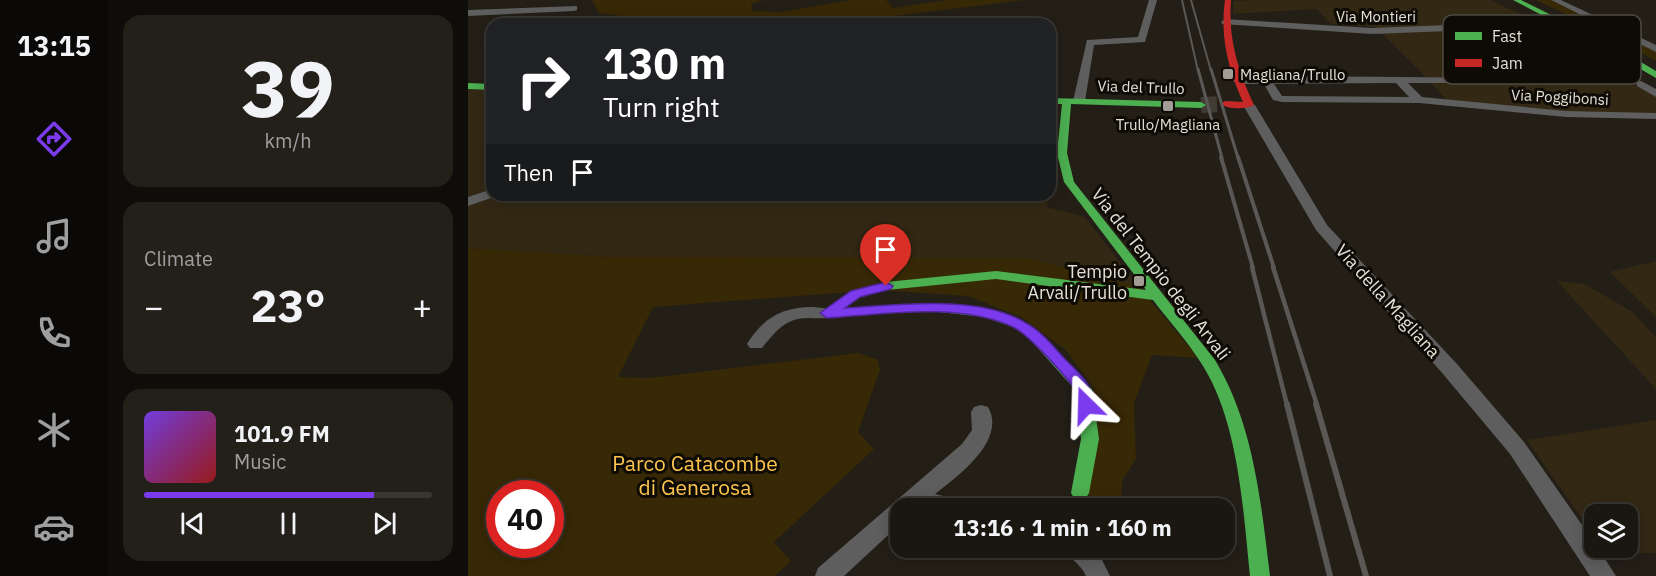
<!DOCTYPE html>
<html lang="en">
<head>
<meta charset="utf-8">
<style>
  :root { --surface:#1a1711; --page:#23201a; --text:#f1f3f6; --muted:#9f9f9f; --line:#383631; --accent:#7c3aed }
  body { margin:0; font-family:"IBM Plex Sans",sans-serif; background:var(--page); color:var(--text); height:100vh; display:flex; flex-direction:column; font-size:22px; white-space:nowrap }
  * { box-sizing:border-box; margin:0 }
  p { font-size:20px; color:var(--muted) }
  .icon { flex:none; width:33px; height:33px; fill:none; stroke:currentColor; stroke-width:2; stroke-linecap:round; stroke-linejoin:round }
  .map { position:relative; flex:1; overflow:hidden }
  .panel { display:flex; flex-direction:column; gap:15px; padding:15px; background:#0e0d09; width:360px }
  .panel>* { flex:none }
  .guide { position:absolute; left:18px; top:18px; width:570px; height:183px; border-radius:18px; box-shadow:0 3px 15px #0003,0 0 0 2px var(--line); background:#202124; color:#fff; overflow:hidden }
  .tools { position:absolute; left:1116px; top:504px; display:grid; gap:12px }
  .tools a { display:grid; place-items:center; width:54px; height:54px; border-radius:12px; background:var(--surface); box-shadow:0 3px 15px #0003,0 0 0 2px var(--line); font-size:30px }
  .speed { position:absolute; left:18px; top:480px; display:flex; gap:12px; font-size:30px; font-weight:700; text-align:center }
  .speed>* { display:grid; place-content:center; width:78px; height:78px; border-radius:50%; background:var(--surface); box-shadow:0 3px 15px #0003,0 0 0 2px var(--line); line-height:1 }
  .speed .limit { border:9px solid #d22; background:#fff; color:#111 }
  .pin { position:absolute; display:grid; place-items:center; width:51px; height:51px; color:#fff; margin:-62px -26px; border-radius:50% 50% 50% 0; rotate:-45deg; box-shadow:0 0 6px #0007 }
  .pin .icon { rotate:45deg }
  .me { position:absolute; width:66px; margin:-33px; rotate:338deg; stroke-linejoin:round; filter:drop-shadow(0 0 4px #0008) }
  .turn { display:flex; align-items:center; gap:21px; height:126px; padding:0 18px; font-size:27px }
  .turn .icon { width:78px; height:78px; stroke-width:2.5 }
  .turn b { display:block; font-size:42px; line-height:51px }
  .then { display:flex; align-items:center; height:57px; padding:0 18px; background:#0003; gap:12px; font-size:22px }
  .big { font-size:45px; font-weight:700; line-height:1.1 }
  .panel .widget { flex:1; display:flex; flex-direction:column; justify-content:center; gap:9px; min-width:0; padding:0 21px; border-radius:18px; background:var(--page) }
  .panel .dial { align-items:center; gap:0 }
  .dial b { font-size:78px; line-height:1 }
  .song { display:flex; align-items:center; gap:18px }
  .cover { width:72px; height:72px; border-radius:9px; background:linear-gradient(135deg,hsl(260 70% 55%),hsl(0 70% 35%)) }
  .played { height:6px; border-radius:3px; background:linear-gradient(90deg,var(--accent) 80%,var(--line) 80%) }
  .keys { display:flex; justify-content:space-around; direction:ltr }
  .heat { display:flex; justify-content:space-between; align-items:center; font-size:33px; direction:ltr }
  .trip { position:absolute; left:422px; top:498px; width:345px; height:60px; border-radius:18px; background:var(--surface); box-shadow:0 3px 15px #0003,0 0 0 2px var(--line); font-weight:700; line-height:60px; text-align:center }
  main { display:flex; flex:1; min-height:0 }
  .tabs { display:flex; flex-direction:column; width:108px; justify-content:space-around; align-items:center; background:#0a0907; color:var(--muted) }
  .tabs .icon { width:42px; height:42px }
  .tabs .active { color:var(--accent) }
  .tabs b { font-size:27px; color:var(--text) }
  .map>svg:first-child { display:block }
  .built { fill:#322814 }
  .green { fill:#372806; fill-rule:evenodd }
  .lines { fill:none; stroke-linecap:round; stroke-linejoin:round }
  .secondary-tunnel { stroke:#403c34; stroke-width:16; stroke-dasharray:16 8; stroke-linecap:butt }
  .street { fill:#5e5e5e; fill-rule:evenodd }
  .fast { fill:#4caf50; fill-rule:evenodd }
  .jam { fill:#c62828; fill-rule:evenodd }
  .rail-far4 { stroke:#5a5855; stroke-width:2 }
  .rail-far3 { stroke:#5a5855; stroke-width:3 }
  .rail-far2 { stroke:#5a5855; stroke-width:4 }
  .rail-far1 { stroke:#5a5855; stroke-width:4.5 }
  .rail { stroke:#5a5855; stroke-width:6 }
  .route { fill:#7c3aed; stroke:#51269a; stroke-width:1.5 }
  .poi-dot { fill:#a19c94; stroke:#0e0b05; stroke-width:2 }
  .labels { text-anchor:middle; dominant-baseline:central; stroke-width:6; stroke-linejoin:round; paint-order:stroke }
  .far-street-label { font-size:15px; fill:#e5e0d7; stroke:#0e0b05 }
  .far-poi-label { font-size:15px; fill:#e5e0d7; stroke:#0e0b05; text-anchor:start }
  .poi-label { font-size:18px; fill:#e5e0d7; stroke:#0e0b05; text-anchor:end }
  .street-label { font-size:18px; fill:#e5e0d7; stroke:#0e0b05 }
  .near-park-label { font-size:21px; fill:#fdc54d; stroke:#0e0b05 }
  .key { fill:#0e0b05; stroke:#4e4b44; stroke-width:1.5 }
  .key-label { font-size:16px; fill:#e5e0d7 }
</style>
</head>
<body>
<main>
<nav class="tabs">
<b>13:15</b>
<svg class="icon active" aria-label="directions" viewBox="0 0 24 24"><path d="M12 3l9 9-9 9-9-9zM9 14v-3h6M13 9l2 2-2 2"/></svg>
<svg class="icon" aria-label="music" viewBox="0 0 24 24"><path d="M9 18V5l10-2v13"/><circle cx="6" cy="18" r="3"/><circle cx="16" cy="16" r="3"/></svg>
<svg class="icon" aria-label="phone" viewBox="0 0 24 24"><path d="M5 4h4l2 5-3 2q2 4 5 5l2-3 5 2v4C11 20 4 13 5 4z"/></svg>
<svg class="icon" aria-label="climate" viewBox="0 0 24 24"><path d="M12 3v18M4 7l16 10M4 17L20 7"/></svg>
<svg class="icon" aria-label="car" viewBox="0 0 24 24"><path d="M5 17H2v-5l4-1 3-4h7l3 4 3 1v5h-3M9 17h6M6 11h13"/><circle cx="7" cy="17" r="2"/><circle cx="17" cy="17" r="2"/></svg>
</nav>
<section class="panel">
<div class="widget dial"><b>39</b><p>km/h</p></div>
<div class="widget"><p>Climate</p>
<div class="heat"><a>−</a><b class="big">23°</b><a>+</a></div>
</div>
<div class="widget">
<div class="song"><i class="cover"></i><div><b>101.9 FM</b><p>Music</p></div></div>
<div class="played"></div>
<div class="keys"><svg class="icon" aria-label="previous" viewBox="0 0 24 24"><path d="M18 5L8 12l10 7zM5 5v14"/></svg><svg class="icon" aria-label="pause" viewBox="0 0 24 24"><path d="M8 5v14M16 5v14"/></svg><svg class="icon" aria-label="next" viewBox="0 0 24 24"><path d="M6 5l10 7-10 7zM19 5v14"/></svg></div>
</div>
</section>
<div class="map">
<svg width="1188" height="576" viewBox="0 0 1188 576">
  <rect width="100%" height="100%" fill="#231f17"/>
  <g class="built">
    <path d="M 782,0 L 1022,0 L 1094,33 L 1108,46 L 1116,46 L 1188,90 L 1188,114 L 1094,111 L 979,100 L 962,82 L 1061,83 L 1057,79 L 958,77 L 907,27 L 863,24 L 849,9 L 765,14 L 766,1 Z"/>
    <path d="M 0,89 L 24,90 L 24,190 L 0,198 Z"/>
    <path d="M 32,195 L 581,195 L 579,207 L 617,217 L 671,287 L 340,259 L 145,257 L 0,248 L 0,206 Z"/>
    <path d="M 1188,261 L 1188,317 L 1142,272 Z"/>
    <path d="M 1089,281 L 1117,284 L 1163,311 L 1188,337 L 1188,389 Z"/>
    <path d="M 1188,420 L 1188,553 L 1139,554 L 1135,548 L 1160,548 L 1160,514 L 1126,514 L 1126,536 L 1059,440 Z"/>
  </g>
  <g class="green">
    <path d="M 124,0 L 296,0 L 283,4 L 285,11 L 313,12 L 383,0 L 418,0 L 425,8 L 479,0 L 556,0 L 419,17 L 327,20 C 315,29 236,23 216,23 L 218,18 L 155,16 L 131,13 Z"/>
    <path d="M 1068,0 L 1083,0 L 1188,52 L 1188,61 L 1125,27 Z"/>
    <path d="M 0,248 L 145,257 L 559,258 L 671,287 L 730,358 L 684,355 L 666,403 L 668,459 L 654,481 L 653,508 L 637,508 L 620,500 L 626,389 L 598,350 L 553,317 L 500,296 L 410,290 L 185,307 L 150,377 L 182,378 L 390,353 L 410,360 L 412,370 L 390,432 L 406,449 L 306,542 L 323,561 L 307,576 L 0,576 ZM 32,494 L 82,494 L 82,544 L 32,544 Z"/>
  </g>
  <g class="lines">
    <path class="secondary-tunnel" d="M 733,105 L 757,104"/>
    <g class="street">
      <path d="M 681,0 L 689,0 L 677,42 L 626,45 L 617,101 L 611,104 L 607,103 L 605,101 L 619,40 L 670,37 Z"/>
      <path d="M 1083,0 L 1093,0 L 1188,45 L 1188,52 Z"/>
      <path d="M 109,6 L 109,10 L 106,11 L 0,16 L 0,10 Z"/>
      <path d="M 757,19 L 904,28 L 1060,22 L 1064,25 L 1060,28 L 904,34 L 754,24 L 753,22 Z"/>
      <path d="M 814,76 L 1049,78 L 1054,81 L 1053,83 L 940,83 L 954,97 L 1098,111 L 1188,113 L 1188,119 L 1098,117 L 951,103 L 814,102 L 805,100 L 797,86 L 798,84 L 806,84 L 814,96 L 941,97 L 928,83 L 770,84 L 765,81 L 770,78 Z"/>
      <path d="M 1173,81 L 1188,89 L 1188,97 L 1169,86 L 1169,82 Z"/>
      <path d="M 781,102 L 787,105 L 859,225 L 989,364 L 1056,442 L 1126,542 L 1126,548 L 1130,548 L 1148,576 L 1122,576 L 1042,454 L 975,374 L 848,230 L 775,105 Z"/>
      <path d="M 24,189 L 24,195 L 29,196 L 0,206 L 0,197 Z"/>
      <path d="M 345,307 L 365,309 L 368,313 L 365,317 C 357,319 349,318 341,318 C 317,318 308,331 294,348 L 282,348 L 279,344 C 295,318 314,307 345,307 Z"/>
      <path d="M 513,405 L 520,407 C 539,440 490,476 467,494 L 496,501 L 499,508 L 432,508 L 432,524 L 376,576 L 347,576 L 350,568 L 494,444 L 504,430 L 503,412 L 506,407 Z"/>
      <path d="M 597,548 L 628,548 L 642,576 L 618,576 C 613,564 602,560 597,548 Z"/>
    </g>
    <g class="fast">
      <path d="M 1045,0 L 1053,0 L 1144,45 L 1188,71 L 1188,78 L 1138,49 Z"/>
      <path d="M 0,83 L 24,84 L 24,90 L 0,89 Z"/>
      <path d="M 582,98 L 733,102 L 738,105 L 733,108 L 603,104 L 599,153 L 606,182 L 747,360 C 786,425 793,503 802,576 L 782,576 C 775,510 771,424 735,366 C 721,343 701,321 685,300 L 528,279 L 419,290 L 393,297 L 377,308 L 463,303 L 518,309 L 555,321 L 570,331 L 624,389 L 631,439 L 621,493 L 618,498 L 612,501 L 606,498 L 603,493 L 613,439 L 608,391 L 560,337 L 545,327 L 516,317 L 463,311 L 359,317 L 352,313 L 383,291 L 418,282 L 528,271 L 678,290 L 596,182 L 589,153 L 594,104 L 582,104 Z"/>
    </g>
    <path class="jam" d="M 757,0 L 763,0 C 760,39 770,70 786,105 C 778,110 760,109 752,104 L 757,101 L 775,102 C 760,68 752,37 757,0 Z"/>
    <g class="rail-far4">
      <path d="M 714,0 L 730,71"/>
      <path d="M 723,0 L 743,71"/>
    </g>
    <g class="rail-far3">
      <path d="M 730,69 L 754,158"/>
      <path d="M 743,69 L 770,158"/>
    </g>
    <g class="rail-far2">
      <path d="M 753,157 L 785,268"/>
      <path d="M 770,157 L 806,268"/>
    </g>
    <g class="rail-far1">
      <path d="M 784,267 L 819,405"/>
      <path d="M 805,267 L 849,405"/>
    </g>
    <g class="rail">
      <path d="M 819,404 L 862,576"/>
      <path d="M 848,404 L 898,576"/>
    </g>
  </g>
  <path class="route" d="M 418,282 L 425,286 L 423,289 L 392,297 L 377,308 C 429,305 512,294 558,323 C 573,331 584,345 595,357 C 612,375 623,380 626,405 L 624,410 L 612,410 C 608,403 611,394 606,388 C 595,373 561,335 545,327 C 492,302 416,314 359,318 L 352,313 L 383,291 Z"/>
  <g class="poi-dot">
    <rect x="754" y="68" width="12" height="12" rx="3"/>
    <rect x="694" y="100" width="12" height="12" rx="3"/>
    <rect x="665" y="275" width="12" height="12" rx="3"/>
  </g>
  <g class="labels">
    <g class="far-street-label">
      <text x="908" y="16">Via Montieri</text>
      <text transform="translate(673 87) rotate(2)">Via del Trullo</text>
      <text transform="translate(1092 97) rotate(3)">Via Poggibonsi</text>
    </g>
    <g class="far-poi-label">
      <text x="772" y="74">Magliana/Trullo</text>
      <text x="700" y="124" text-anchor="middle">Trullo/Magliana</text>
    </g>
    <g class="poi-label">
      <text x="659" y="271">Tempio<tspan x="659" dy="21">Arvali/Trullo</tspan></text>
    </g>
    <g class="street-label">
      <text transform="translate(693 274) rotate(52)">Via del Tempio degli Arvali</text>
      <text transform="translate(920 301) rotate(48)">Via della Magliana</text>
    </g>
    <g class="near-park-label">
      <text x="227" y="463">Parco Catacombe<tspan x="227" dy="24">di Generosa</tspan></text>
    </g>
  </g>
  <rect x="975" y="15" width="198" height="69" rx="9" class="key"/>
  <rect x="987" y="32" width="27" height="8" fill="#4caf50"/>
  <rect x="987" y="59" width="27" height="8" fill="#c62828"/>
  <g class="key-label">
    <text x="1024" y="42">Fast</text>
    <text x="1024" y="69">Jam</text>
  </g>
</svg>
<div class="tools">
<a><svg class="icon" aria-label="layers" viewBox="0 0 24 24"><path d="M12 4l9 5-9 5-9-5zM3 14l9 5 9-5"/></svg></a>
</div>
<div class="speed"><div class="limit">40</div></div>
<div class="pin" style="left:418px;top:286px;background:#d93025"><svg class="icon" aria-label="arrive" viewBox="0 0 24 24"><path d="M6 21V4h12l-3 4 3 4H6"/></svg></div>
<svg class="me" style="left:618px;top:405px" viewBox="-20 -20 40 40"><path d="M0-17L14 15 0 8-14 15z" fill="#7c3aed" stroke="#fff" stroke-width="4"/></svg>
<div class="trip">13:16 · 1 min · 160 m</div>
<div class="guide">
<div class="turn"><svg class="icon" aria-label="right" viewBox="0 0 24 24"><path d="M7 20v-9h11M14 6l5 5-5 5"/></svg><div><b>130 m</b>Turn right</div></div>
<div class="then">Then<svg class="icon" aria-label="arrive" viewBox="0 0 24 24"><path d="M6 21V4h12l-3 4 3 4H6"/></svg></div>
</div>
</div>
</main>
</body>
</html>
